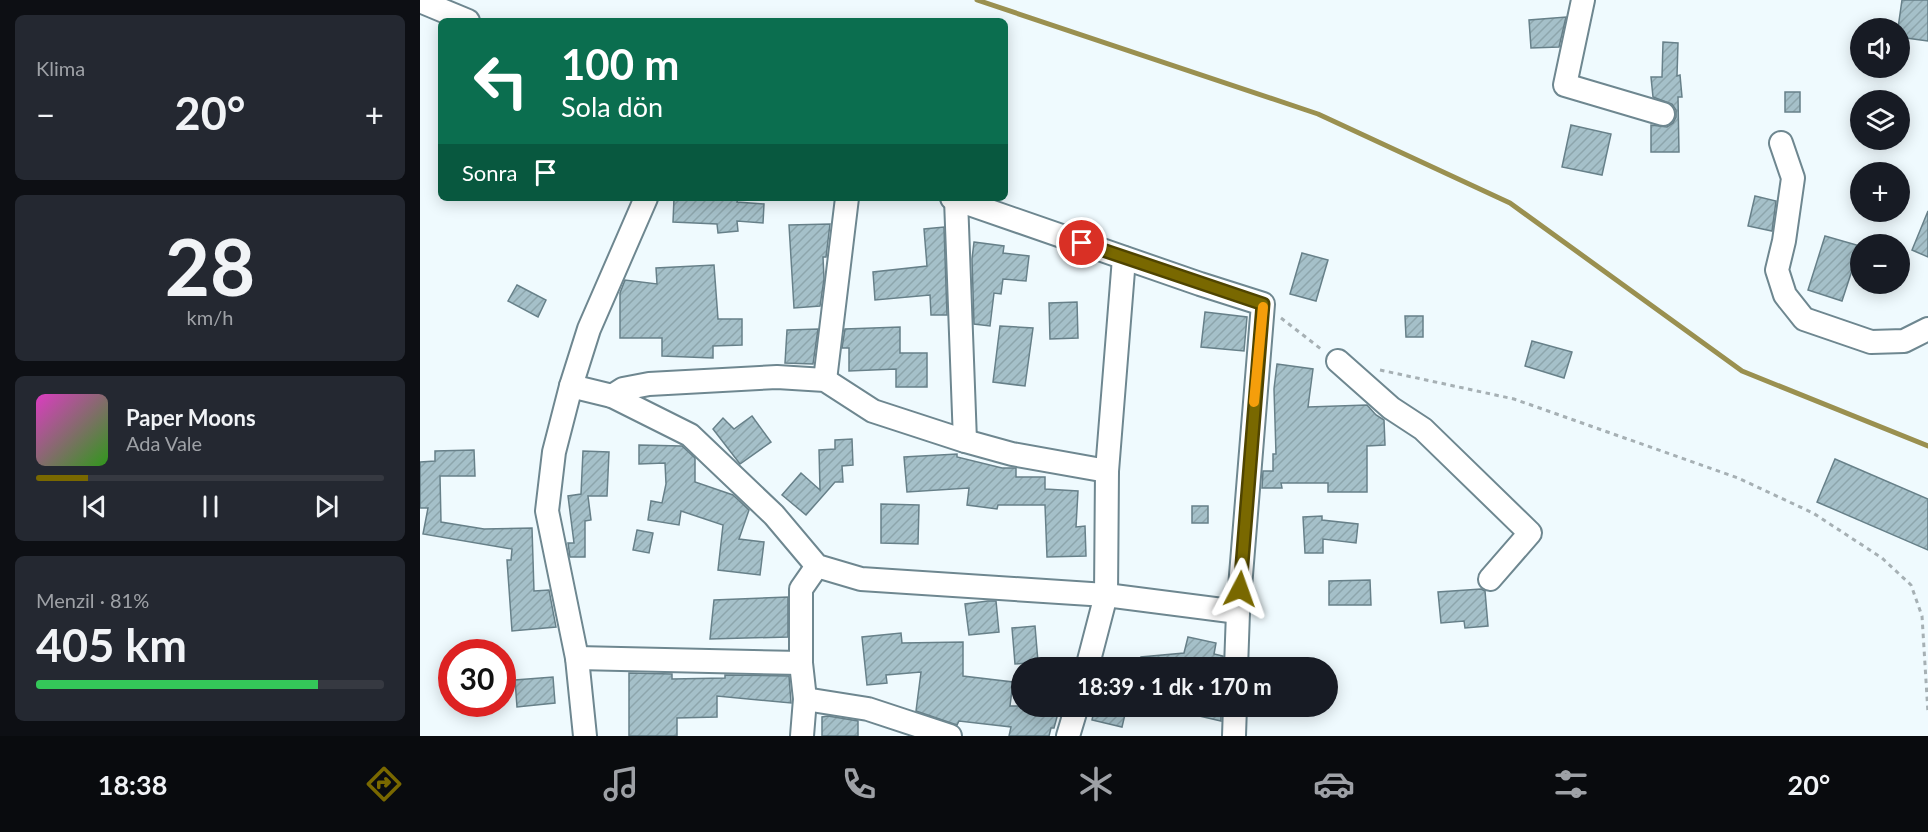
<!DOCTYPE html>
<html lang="tr">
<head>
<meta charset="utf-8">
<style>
  :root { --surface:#171b24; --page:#242831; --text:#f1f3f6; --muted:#9ea1a6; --line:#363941; --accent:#796800 }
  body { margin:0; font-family:Lato,sans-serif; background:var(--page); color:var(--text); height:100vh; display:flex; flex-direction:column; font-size:22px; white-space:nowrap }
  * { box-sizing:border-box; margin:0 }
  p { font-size:20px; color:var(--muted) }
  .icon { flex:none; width:33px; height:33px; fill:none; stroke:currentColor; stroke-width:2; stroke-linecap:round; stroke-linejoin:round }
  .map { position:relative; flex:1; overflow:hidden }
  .drawer { display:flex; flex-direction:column; gap:15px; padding:15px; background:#0d0f14; width:420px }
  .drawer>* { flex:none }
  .hud { position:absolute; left:18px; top:18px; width:570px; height:183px; border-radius:9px; box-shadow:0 3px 15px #0003; background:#0b6e4f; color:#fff; overflow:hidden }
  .controls { position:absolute; left:1430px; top:18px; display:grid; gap:12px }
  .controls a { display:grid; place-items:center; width:60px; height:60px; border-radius:50%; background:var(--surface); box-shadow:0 3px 15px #0003; font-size:30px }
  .speed { position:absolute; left:18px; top:639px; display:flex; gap:12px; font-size:30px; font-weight:700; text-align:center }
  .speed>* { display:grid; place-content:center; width:78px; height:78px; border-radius:50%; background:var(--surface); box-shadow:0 3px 15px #0003; line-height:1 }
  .speed .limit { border:9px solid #d22; background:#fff; color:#111 }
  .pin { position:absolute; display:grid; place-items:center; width:51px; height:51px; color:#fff; margin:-26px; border:3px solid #fff; border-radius:50%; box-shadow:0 2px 6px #0007 }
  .me { position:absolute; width:66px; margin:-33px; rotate:4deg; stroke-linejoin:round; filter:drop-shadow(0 0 4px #0008) }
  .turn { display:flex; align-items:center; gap:21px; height:126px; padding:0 24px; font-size:27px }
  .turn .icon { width:78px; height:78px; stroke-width:2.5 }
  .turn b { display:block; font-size:42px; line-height:51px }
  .then { display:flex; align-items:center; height:57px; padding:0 24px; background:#0003; gap:12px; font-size:22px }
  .big { font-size:45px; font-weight:700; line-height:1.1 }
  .drawer .card { flex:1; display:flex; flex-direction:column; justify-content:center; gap:9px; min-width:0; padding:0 21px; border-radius:9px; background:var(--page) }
  .drawer .dial { align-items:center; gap:0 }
  .dial b { font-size:78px; line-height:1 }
  .song { display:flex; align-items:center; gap:18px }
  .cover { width:72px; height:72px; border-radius:9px; background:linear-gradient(135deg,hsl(310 70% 55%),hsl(110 70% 35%)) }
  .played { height:6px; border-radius:3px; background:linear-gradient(90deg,var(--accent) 15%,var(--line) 15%) }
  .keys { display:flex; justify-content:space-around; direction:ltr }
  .heat { display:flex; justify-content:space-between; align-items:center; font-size:33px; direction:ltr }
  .charge { height:9px; border-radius:4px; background:linear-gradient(90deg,#34c759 81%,var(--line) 0) }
  .trip { position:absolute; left:591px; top:657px; width:327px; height:60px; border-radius:30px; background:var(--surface); box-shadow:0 3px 15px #0003; font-weight:700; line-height:60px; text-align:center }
  .menu { display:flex; height:96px; justify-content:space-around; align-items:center; background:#090b0e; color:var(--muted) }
  .menu .icon { width:42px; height:42px }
  .menu .on { color:var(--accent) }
  .menu b { font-size:27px; color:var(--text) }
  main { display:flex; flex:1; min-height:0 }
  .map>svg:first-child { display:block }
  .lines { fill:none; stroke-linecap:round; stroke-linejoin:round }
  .stream { stroke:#9a9050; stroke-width:5 }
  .building { fill:url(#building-hatch); stroke:#678089; stroke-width:1.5 }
  .street-casing { stroke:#6e8790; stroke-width:26 }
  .path { stroke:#a6b0b4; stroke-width:3; stroke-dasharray:4.5 4.5; stroke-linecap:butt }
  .street { stroke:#fff; stroke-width:22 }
  .route-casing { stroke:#4f4400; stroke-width:15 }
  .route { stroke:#796800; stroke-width:10 }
  .slow { stroke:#f59e0b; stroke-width:10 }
</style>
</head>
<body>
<main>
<section class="drawer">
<div class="card"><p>Klima</p>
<div class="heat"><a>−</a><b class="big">20°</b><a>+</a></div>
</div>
<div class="card dial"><b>28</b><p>km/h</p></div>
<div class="card">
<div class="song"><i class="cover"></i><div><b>Paper Moons</b><p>Ada Vale</p></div></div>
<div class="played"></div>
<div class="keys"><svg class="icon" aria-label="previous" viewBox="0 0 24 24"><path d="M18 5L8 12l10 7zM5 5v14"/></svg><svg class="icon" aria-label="pause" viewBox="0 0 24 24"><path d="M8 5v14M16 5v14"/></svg><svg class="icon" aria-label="next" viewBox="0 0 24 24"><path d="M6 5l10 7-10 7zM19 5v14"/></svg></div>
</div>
<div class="card"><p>Menzil · 81%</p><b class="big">405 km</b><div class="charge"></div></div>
</section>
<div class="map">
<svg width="1508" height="736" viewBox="0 0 1508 736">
  <defs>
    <pattern id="building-hatch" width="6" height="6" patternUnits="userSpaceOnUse" patternTransform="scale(1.5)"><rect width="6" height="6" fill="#a5c0c9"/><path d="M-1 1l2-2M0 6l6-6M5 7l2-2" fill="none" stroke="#8da5ac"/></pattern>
  </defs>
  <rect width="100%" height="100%" fill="#effafe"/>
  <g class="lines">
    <path class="stream" d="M 557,0 L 898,114 L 1090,203 L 1322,371 L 1508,446"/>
  </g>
  <g class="building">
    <path d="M 1482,0 L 1508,0 L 1508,41 L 1479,37 L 1478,28 Z"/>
    <path d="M 1146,17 L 1139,47 L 1111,48 L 1109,20 Z"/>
    <path d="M 1243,42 L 1258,43 L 1257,76 L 1260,75 L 1262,97 L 1258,97 L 1259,152 L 1231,152 L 1231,125 L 1247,127 L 1253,123 L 1256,117 L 1256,110 L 1252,104 L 1233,97 L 1231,77 L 1242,77 Z"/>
    <rect x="1365" y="92" width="15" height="20"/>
    <path d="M 1151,125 L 1191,134 L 1182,175 L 1142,167 Z"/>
    <path d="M 1335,196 L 1356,201 L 1352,231 L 1328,226 Z"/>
    <path d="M 254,198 L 318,198 L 317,202 L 344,204 L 343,223 L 317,221 L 318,231 L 298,233 L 297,224 L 253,222 Z"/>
    <path d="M 1508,211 L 1508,257 L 1492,250 Z"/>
    <path d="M 410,224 L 406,257 L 403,257 L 404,279 L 400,306 L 374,308 L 369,225 Z"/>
    <path d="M 524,227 L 527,315 L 511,315 L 510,295 L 455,300 L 453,272 L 507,266 L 504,229 Z"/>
    <path d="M 1405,236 L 1440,246 L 1422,301 L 1388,290 Z"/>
    <path d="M 554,242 L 584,246 L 583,253 L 609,256 L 606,281 L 583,279 L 581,294 L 574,293 L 570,326 L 554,324 L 552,259 Z"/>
    <path d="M 882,253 L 908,260 L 896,301 L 870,294 Z"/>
    <path d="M 294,265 L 298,319 L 322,319 L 322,345 L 293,346 L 293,358 L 242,356 L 242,338 L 200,338 L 200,293 L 205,280 L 237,284 L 236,268 Z"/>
    <path d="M 97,285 L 126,300 L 118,317 L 88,301 Z"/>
    <path d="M 657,302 L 658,338 L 630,339 L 629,303 Z"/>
    <path d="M 785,312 L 827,317 L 824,351 L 781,347 Z"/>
    <path d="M 985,316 L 1003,316 L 1003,337 L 986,337 Z"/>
    <path d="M 580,326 L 613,328 L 605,386 L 573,382 Z"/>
    <path d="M 480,327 L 480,353 L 507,353 L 507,387 L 476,387 L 476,369 L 429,371 L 429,348 L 422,348 L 425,329 Z"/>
    <path d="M 398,329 L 393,364 L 365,363 L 367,330 Z"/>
    <path d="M 1112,341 L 1152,352 L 1144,378 L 1105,366 Z"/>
    <path d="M 857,364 L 893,369 L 888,407 L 947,405 L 956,415 L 964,420 L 965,445 L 947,446 L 947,492 L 908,492 L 908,483 L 861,483 L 862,488 L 842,488 L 843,471 L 853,471 L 853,454 L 856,454 L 854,389 Z"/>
    <path d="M 332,416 L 351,442 L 320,464 L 293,429 L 303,418 L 314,429 Z"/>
    <path d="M 432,439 L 433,465 L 422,466 L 423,482 L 415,482 L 386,515 L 362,495 L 381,473 L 400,490 L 399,450 L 415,449 L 415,440 Z"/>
    <path d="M 219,445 L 262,446 L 275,458 L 275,482 L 313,495 L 329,510 L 319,539 L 344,542 L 340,575 L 298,570 L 303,525 L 261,511 L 259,525 L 228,520 L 231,501 L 242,503 L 246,484 L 245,463 L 219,464 Z"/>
    <path d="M 54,450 L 55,476 L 20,476 L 21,522 L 64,529 L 112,528 L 114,591 L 129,590 L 136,627 L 92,631 L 87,560 L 91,560 L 92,549 L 3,534 L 8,508 L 0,508 L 0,462 L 15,461 L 15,451 Z"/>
    <path d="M 163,451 L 189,452 L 187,496 L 168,496 L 171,520 L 165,521 L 165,557 L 150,557 L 148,543 L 154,543 L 148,496 L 161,494 Z"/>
    <path d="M 537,454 L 537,457 L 582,468 L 596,468 L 596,477 L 625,477 L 625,489 L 658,491 L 656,527 L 665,526 L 666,556 L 627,557 L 625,505 L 578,505 L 577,509 L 547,505 L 549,488 L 487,492 L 484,457 Z"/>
    <path d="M 1415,459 L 1508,499 L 1508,550 L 1397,502 Z"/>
    <path d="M 461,504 L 499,505 L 498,544 L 461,543 Z"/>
    <rect x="772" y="506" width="16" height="17"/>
    <path d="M 902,516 L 902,520 L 938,524 L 936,543 L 903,539 L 903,553 L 885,553 L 883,517 Z"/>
    <path d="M 217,530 L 233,533 L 229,553 L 213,550 Z"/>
    <path d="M 950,580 L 951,605 L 909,605 L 909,581 Z"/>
    <path d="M 1061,589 L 1065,591 L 1068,626 L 1045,628 L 1044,621 L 1021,623 L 1018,592 Z"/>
    <path d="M 368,597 L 368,637 L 290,639 L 294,600 Z"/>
    <path d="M 568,601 L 576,601 L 579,632 L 549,635 L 545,604 Z"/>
    <path d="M 615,626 L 618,662 L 595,664 L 592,628 Z"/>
    <path d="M 481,633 L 482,643 L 543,642 L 543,676 L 593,682 L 590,706 L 640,706 L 634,728 L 631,728 L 629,736 L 589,736 L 591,727 L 539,721 L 537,725 L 496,711 L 501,672 L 466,675 L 467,683 L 447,685 L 442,637 Z"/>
    <path d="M 768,637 L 796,643 L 794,654 L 803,656 L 803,668 L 722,668 L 721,657 L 764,653 Z"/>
    <path d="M 209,673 L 252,674 L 252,679 L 305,678 L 305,675 L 369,676 L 371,703 L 297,696 L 297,717 L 257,718 L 257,736 L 209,736 Z"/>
    <path d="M 133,677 L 135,703 L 97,707 L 95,680 Z"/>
    <path d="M 675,706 L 707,706 L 702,727 L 672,720 Z"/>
    <path d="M 766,706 L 801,706 L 801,721 L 766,713 Z"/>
    <path d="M 408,716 L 438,721 L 438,736 L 402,736 L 402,717 Z"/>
  </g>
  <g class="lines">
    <defs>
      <g id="street">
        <path d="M 1163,0 L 1145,85 L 1243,114"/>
        <path d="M 0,1 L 48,21"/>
        <path d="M 1361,143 L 1373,178 L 1364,241 L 1357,270 L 1365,295 L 1384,319 L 1451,342 L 1484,341 L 1508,329"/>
        <path d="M 532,198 L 780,284 L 843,304 L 818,612 L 816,668"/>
        <path d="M 536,199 L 545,441"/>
        <path d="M 918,361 L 971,408 L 1003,429 L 1110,533 L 1070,579"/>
        <path d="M 405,380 L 427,198"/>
        <path d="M 151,386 L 192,396 L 270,435 L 354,515 L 397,566 L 441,579 L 686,595 L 818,612"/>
        <path d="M 192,396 L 203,389 L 229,384 L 357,377 L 405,380 L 453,411 L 545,441 L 592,454 L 687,471"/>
        <path d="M 157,658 L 381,663"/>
        <path d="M 667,668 L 686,595 L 687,471 L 704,258"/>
        <path d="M 385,699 L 448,709 L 530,736"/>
        <path d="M 165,736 L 157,658 L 127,511 L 134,452 L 151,386 L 169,329 L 226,198"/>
        <path d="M 382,736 L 385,699 L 381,663 L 381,589 L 397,566"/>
        <path d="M 648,736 L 657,706"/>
        <path d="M 814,736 L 815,706"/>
      </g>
    </defs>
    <use href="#street" class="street-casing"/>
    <g class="path">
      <path d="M 861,318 L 901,349"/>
      <path d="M 960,370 L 1094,399 L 1318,478 L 1393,513 L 1462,558 L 1491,585 L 1502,616 L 1508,713"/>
    </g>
    <use href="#street" class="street"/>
  </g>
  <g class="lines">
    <defs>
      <path id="route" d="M 662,243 L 843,304 L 820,589"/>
    </defs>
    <use href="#route" class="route-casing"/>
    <use href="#route" class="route"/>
    <path class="slow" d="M 834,402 L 843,307"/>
  </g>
</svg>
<div class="controls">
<a><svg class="icon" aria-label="sound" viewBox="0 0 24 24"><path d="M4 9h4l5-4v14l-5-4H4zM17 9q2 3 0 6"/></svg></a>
<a><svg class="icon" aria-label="layers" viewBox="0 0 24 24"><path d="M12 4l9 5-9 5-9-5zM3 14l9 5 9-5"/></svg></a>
<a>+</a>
<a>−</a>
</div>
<div class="speed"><div class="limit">30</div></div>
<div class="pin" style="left:662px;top:243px;background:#d93025"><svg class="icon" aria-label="arrive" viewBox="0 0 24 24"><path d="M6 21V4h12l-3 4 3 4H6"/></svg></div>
<svg class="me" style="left:820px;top:589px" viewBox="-20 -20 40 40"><path d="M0-17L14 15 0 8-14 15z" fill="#796800" stroke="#fff" stroke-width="4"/></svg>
<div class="trip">18:39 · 1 dk · 170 m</div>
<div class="hud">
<div class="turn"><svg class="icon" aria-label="left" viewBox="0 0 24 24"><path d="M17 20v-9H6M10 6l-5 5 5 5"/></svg><div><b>100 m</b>Sola dön</div></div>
<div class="then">Sonra<svg class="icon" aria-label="arrive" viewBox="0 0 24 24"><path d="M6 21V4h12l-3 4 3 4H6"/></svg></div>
</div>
</div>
</main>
<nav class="menu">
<b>18:38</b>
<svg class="icon on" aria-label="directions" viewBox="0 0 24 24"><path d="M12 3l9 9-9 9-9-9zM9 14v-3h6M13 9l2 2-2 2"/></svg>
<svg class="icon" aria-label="music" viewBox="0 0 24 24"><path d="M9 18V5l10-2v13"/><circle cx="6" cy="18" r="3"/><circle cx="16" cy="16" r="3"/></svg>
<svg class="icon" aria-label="phone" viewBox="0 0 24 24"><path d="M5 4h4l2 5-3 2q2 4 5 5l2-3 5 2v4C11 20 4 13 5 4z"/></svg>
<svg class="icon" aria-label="climate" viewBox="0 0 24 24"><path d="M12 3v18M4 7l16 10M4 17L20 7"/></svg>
<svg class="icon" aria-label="car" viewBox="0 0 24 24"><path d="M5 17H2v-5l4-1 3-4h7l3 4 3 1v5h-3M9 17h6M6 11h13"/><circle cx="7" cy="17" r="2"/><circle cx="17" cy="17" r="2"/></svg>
<svg class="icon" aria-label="filters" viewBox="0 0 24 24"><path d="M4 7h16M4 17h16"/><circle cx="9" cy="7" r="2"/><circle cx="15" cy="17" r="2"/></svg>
<b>20°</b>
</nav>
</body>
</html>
